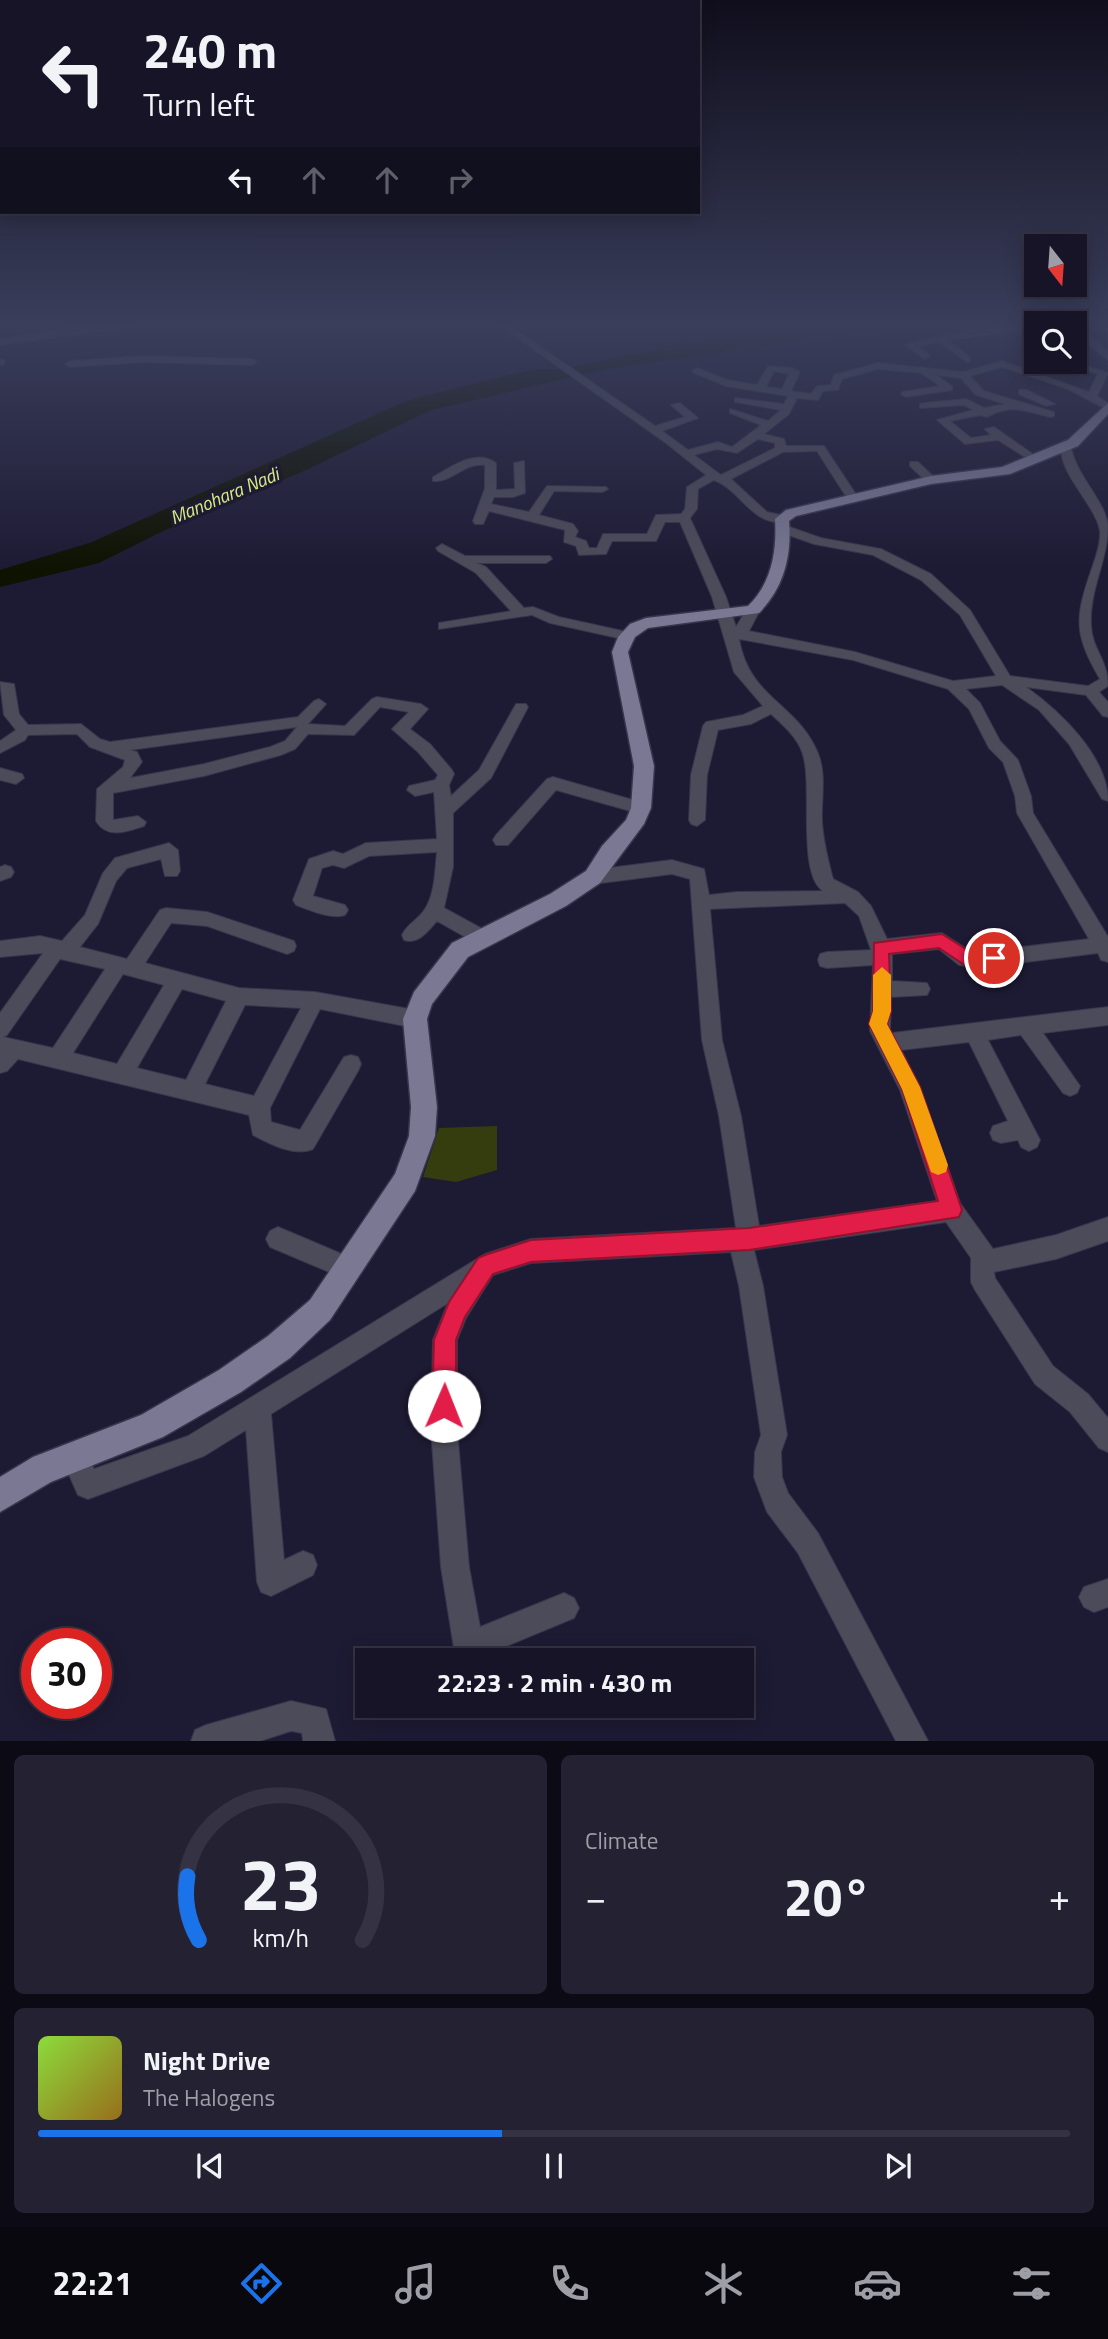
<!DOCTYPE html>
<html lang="en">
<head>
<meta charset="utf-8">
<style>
  :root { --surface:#161426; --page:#232132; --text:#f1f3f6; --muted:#9e9ea7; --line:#353343; --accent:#1a73e8 }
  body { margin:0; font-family:"Titillium Web",sans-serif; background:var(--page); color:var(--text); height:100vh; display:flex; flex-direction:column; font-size:26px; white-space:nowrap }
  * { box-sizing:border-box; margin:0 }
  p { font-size:23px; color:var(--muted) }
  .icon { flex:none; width:38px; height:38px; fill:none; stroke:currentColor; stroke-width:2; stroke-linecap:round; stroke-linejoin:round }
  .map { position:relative; height:1741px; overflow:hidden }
  .sheet { display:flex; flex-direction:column; gap:14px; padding:14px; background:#0c0b15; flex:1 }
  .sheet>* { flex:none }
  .hud { position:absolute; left:0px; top:0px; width:700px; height:214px; box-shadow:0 4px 18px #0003,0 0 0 2px var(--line); background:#161426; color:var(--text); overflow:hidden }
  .needle { width:46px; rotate:163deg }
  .tools { position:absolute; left:1024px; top:234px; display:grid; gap:14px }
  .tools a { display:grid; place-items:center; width:63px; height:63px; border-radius:0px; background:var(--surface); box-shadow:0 4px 18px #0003,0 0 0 2px var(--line); font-size:35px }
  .speed { position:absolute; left:21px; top:1628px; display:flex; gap:14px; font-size:35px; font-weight:700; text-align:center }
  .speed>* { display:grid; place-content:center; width:91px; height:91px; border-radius:50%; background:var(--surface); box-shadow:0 4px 18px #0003,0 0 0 2px var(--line); line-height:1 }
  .speed .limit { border:10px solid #d22; background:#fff; color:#111 }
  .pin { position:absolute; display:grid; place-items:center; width:60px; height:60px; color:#fff; margin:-30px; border:4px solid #fff; border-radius:50%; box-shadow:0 2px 7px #0007 }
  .me { position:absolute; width:77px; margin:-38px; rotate:1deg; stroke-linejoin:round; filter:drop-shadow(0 0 5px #0008) }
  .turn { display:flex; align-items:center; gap:24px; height:147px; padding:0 28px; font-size:32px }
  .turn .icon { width:91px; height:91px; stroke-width:2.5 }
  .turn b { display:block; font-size:49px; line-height:60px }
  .lanes { display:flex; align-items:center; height:66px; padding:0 28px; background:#0003; justify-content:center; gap:35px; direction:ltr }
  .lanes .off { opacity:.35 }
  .big { font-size:52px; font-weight:700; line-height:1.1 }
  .sheet .tile { flex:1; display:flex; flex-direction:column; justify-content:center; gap:10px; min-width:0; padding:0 24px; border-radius:10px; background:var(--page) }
  .sheet .dial { align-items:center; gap:0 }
  .dial svg { height:182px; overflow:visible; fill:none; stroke:var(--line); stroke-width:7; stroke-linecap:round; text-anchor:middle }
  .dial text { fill:var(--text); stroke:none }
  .song { display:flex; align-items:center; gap:21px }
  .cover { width:84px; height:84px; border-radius:10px; background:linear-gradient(135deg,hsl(90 70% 55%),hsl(40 70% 35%)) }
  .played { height:7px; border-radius:4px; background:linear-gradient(90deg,var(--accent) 45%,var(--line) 45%) }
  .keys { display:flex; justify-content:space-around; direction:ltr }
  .heat { display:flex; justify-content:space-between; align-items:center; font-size:38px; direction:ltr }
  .sheet .tiles { flex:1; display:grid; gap:14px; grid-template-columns:1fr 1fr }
  .tile:last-child { grid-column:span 2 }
  .trip { position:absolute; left:355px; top:1648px; width:399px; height:70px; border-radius:0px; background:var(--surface); box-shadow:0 4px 18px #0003,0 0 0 2px var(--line); font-weight:700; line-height:70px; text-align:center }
  .tabs { display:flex; height:112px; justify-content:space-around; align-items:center; background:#09080f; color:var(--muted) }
  .tabs .icon { width:49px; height:49px }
  .tabs .active { color:var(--accent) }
  .tabs b { font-size:32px; color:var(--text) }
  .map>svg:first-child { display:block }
  .green { fill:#353d0e }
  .water { fill:#0e1200 }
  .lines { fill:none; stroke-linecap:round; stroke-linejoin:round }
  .minor-casing { stroke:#38354d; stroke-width:2 }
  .major-casing { stroke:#38354d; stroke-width:3 }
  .minor { fill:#4c4b59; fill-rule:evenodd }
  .major { fill:#7a7893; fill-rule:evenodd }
  .route { fill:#e11d48; stroke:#92132f; stroke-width:2 }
  .slow { fill:#f59e0b }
  .labels { text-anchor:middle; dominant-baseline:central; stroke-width:7; stroke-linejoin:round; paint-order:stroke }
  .far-water-label { font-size:19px; font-style:italic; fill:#d6eb81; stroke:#1d1a33 }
</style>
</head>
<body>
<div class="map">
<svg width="1108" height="1741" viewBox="0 0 1108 1741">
  <rect width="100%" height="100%" fill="#1d1a33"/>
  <path class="green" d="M 497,1126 L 497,1170 L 456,1182 L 423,1177 L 439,1128 Z"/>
  <path class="water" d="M 799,327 L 893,327 L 607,369 L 431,410 L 306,470 L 161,532 L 99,563 L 0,587 L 0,570 L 92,542 L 406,401 L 533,369 L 563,369 L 691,342 Z"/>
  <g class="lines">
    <defs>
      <g id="minor">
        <path d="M 74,327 L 130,327 L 0,345 L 0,339 Z"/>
        <path d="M 502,327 L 512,327 L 655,426 L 685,417 L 671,405 L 680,403 L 698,418 L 662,431 L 688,450 L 718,442 L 732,447 L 761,425 L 730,413 L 730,409 L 768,421 L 781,410 L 735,402 L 735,398 L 784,404 L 788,396 L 726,386 L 694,373 L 692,371 L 697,368 L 728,380 L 757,385 L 768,366 L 792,368 L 800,372 L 791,391 L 811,394 L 817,386 L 831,385 L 834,375 L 878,363 L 964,372 L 1002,361 L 1089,392 L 1098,374 L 1059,362 L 1074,362 L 1108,373 L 1097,396 L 1108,403 L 1108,410 L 1068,389 L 1002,367 L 970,376 L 984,391 L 1054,412 L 1054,416 L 1050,417 C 1022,410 1011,404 987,417 L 981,415 L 950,421 L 971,438 L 991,435 L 985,429 L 994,427 L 1037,457 L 1037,461 L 1033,462 L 998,440 L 965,444 L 937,420 L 973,410 L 964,405 L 920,408 L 920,404 L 924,403 L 966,399 L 984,408 L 1005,404 L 976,395 L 961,378 L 936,375 L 952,386 L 952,390 L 906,397 L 901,394 L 902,392 L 940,386 L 921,373 L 878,369 L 842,379 L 838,390 L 823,391 L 818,400 L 797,398 L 789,414 L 764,434 L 784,439 L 786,446 L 824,446 L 859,499 L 857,501 L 849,501 L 817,451 L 783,452 L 731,479 L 767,512 L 786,516 L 786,522 C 751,526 741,490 714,480 L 698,489 L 697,509 L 690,518 L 726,597 L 736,627 L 748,607 L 753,606 L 760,610 L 749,631 L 855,652 L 953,681 L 996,676 L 960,615 L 921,580 L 873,555 L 814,544 L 780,532 L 778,529 L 784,525 L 821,538 L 881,549 L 931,574 L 970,610 L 1010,676 L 1088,686 L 1100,679 C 1073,633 1075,617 1092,568 C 1096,557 1101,543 1100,531 C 1096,505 1056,471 1062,445 L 1071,447 C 1076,475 1105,501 1108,525 C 1108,561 1089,590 1091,625 C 1092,650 1108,659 1108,686 L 1099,692 L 1108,702 L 1108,717 L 1103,716 L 1086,695 L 1026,687 C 1060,711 1108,757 1108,801 L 1102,799 L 1069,744 L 1039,710 L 1002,685 L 966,689 L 980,703 L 1000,741 L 1018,760 L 1031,796 L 1033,813 L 1108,937 L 1108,962 L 1101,960 L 1098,953 L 979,968 L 959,965 L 939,949 L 892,954 L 892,981 L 927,983 L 930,989 L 927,995 L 891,997 L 890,1030 L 892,1033 L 1108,1007 L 1108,1025 L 1043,1033 L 1080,1086 L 1077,1093 L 1070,1096 L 1063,1093 L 1021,1035 L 988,1040 L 1040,1140 L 1037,1147 L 1029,1151 L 1021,1147 L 1018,1140 L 1001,1143 L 993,1140 L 990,1133 L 993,1126 L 1008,1121 L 969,1042 L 901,1050 L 920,1087 L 960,1203 L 993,1249 L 1056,1235 L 1108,1217 L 1108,1241 L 1056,1259 L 994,1272 L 995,1278 L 1053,1366 L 1088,1394 L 1108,1418 L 1108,1452 L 1099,1448 L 1070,1412 L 1035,1384 L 975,1290 L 971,1282 L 971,1258 L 946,1222 L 754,1250 L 763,1286 L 787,1435 L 781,1452 L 782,1477 L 788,1493 L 818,1533 L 928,1741 L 896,1741 L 798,1553 L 767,1512 L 754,1477 L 755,1452 L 761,1435 L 739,1286 L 731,1252 L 531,1263 L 493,1275 L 466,1318 L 457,1340 L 457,1429 L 469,1567 L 480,1627 L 564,1593 L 574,1598 L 579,1608 L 574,1618 L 485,1655 L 486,1661 L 456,1661 L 441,1567 L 431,1429 L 433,1340 L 448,1303 L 271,1414 L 284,1560 L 303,1551 L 313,1555 L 317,1565 L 313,1575 L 271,1596 L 261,1592 L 257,1582 L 246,1430 L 204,1456 L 88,1499 L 78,1495 L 62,1459 L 66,1450 L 75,1446 L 84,1450 L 94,1469 L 188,1436 L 485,1254 L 531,1239 L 736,1228 L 719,1116 L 702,1040 L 690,879 L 672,874 L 593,884 L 587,882 L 584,877 L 587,872 L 593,870 L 672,860 L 704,869 L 709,895 L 737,892 L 823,891 C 796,873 814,782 802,752 C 797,737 783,725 771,714 L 751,724 L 718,730 L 707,775 L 705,820 L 697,826 L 691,824 L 689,820 L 691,775 L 703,726 L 706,722 L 743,715 L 763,706 L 734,672 L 712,597 L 680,522 L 665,522 L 656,541 L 612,541 L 606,554 L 579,555 L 576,546 L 564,542 L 565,530 L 489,511 L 483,524 L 475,524 L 473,521 L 485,488 L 485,465 C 464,462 452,483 433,481 L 433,477 C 451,467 476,448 496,463 L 496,490 L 515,489 L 514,463 L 524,461 L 525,493 L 513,497 L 494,497 L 491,504 L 529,512 L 547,486 L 606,487 L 608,489 L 602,492 L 554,491 L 539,515 L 573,524 L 578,531 L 575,537 L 586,541 L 589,548 L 597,548 L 603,534 L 647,534 L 656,515 L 681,514 L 685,509 L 687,487 L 706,475 L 666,443 ZM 774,371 L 789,374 L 782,389 L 766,387 ZM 758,439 L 775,443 L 775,448 L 721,475 L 694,455 L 717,449 L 737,453 ZM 739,639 L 853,660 L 948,689 L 969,709 L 989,748 L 1003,762 L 1015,796 L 1017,813 L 1089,939 L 979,952 L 970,951 L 942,933 L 887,939 L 871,906 L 858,892 L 833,879 C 828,860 823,840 822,821 C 821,798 827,773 817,751 C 796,703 749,698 739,639 ZM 845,903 L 859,916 L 871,950 L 827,952 L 820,954 L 818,960 L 820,966 L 827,968 L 873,965 L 870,1031 L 900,1090 L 937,1201 L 759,1226 L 741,1116 L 722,1040 L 710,909 Z"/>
        <path d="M 1016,327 L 1036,330 L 1036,336 L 1010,332 L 948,340 L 970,357 L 970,361 L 967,362 L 939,342 L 918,346 L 930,356 L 925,359 L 905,345 L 971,330 Z"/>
        <path d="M 1074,327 L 1108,327 L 1108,331 L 1087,332 L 1108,352 L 1108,360 L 1074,333 Z"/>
        <path d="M 143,356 L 252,359 L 257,362 L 252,365 L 143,362 L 70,367 L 65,364 L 70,361 Z"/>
        <path d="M 0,359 L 4,360 L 4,364 L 0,365 Z"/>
        <path d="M 1019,390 L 1027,390 L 1055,404 L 1046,406 L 1019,394 Z"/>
        <path d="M 910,462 L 918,462 L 935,478 L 935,482 L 927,482 L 910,466 Z"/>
        <path d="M 442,544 L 465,556 L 550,556 L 552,559 L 546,563 L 477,563 L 486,567 L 524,608 L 533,607 L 559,617 L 632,633 L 634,636 L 627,640 L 550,623 L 532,615 L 439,629 L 439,623 L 511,611 L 476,573 L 438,551 L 436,548 Z"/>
        <path d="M 0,682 L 14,684 L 19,714 L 28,725 L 81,724 L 100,739 L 110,742 L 298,717 L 314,701 L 319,699 L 326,704 L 308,724 L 345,726 L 372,699 L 377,697 L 421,704 L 428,709 L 410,729 L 430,744 L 452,770 L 454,774 L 449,785 L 451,796 L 479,770 L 516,704 L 526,704 L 528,707 L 491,778 L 453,813 L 453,867 L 444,908 L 488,932 L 490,937 L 488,942 L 481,945 L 474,942 L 437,921 C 428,931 418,945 404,940 L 402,935 C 407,924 419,919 425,909 C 435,894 435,870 437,852 L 369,856 L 344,868 L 333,865 L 322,868 L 313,896 L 345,905 L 348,910 L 345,915 C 332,920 309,910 296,905 L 293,900 L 309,859 L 333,851 L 343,854 L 366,843 L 437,839 L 434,792 L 415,796 L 407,790 L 409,786 L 435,780 L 438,775 L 418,752 L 392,729 L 409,712 L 380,707 L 354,735 L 308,734 L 295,749 L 281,755 L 204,776 L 113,793 L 113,820 L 138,816 L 146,822 L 144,826 C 126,832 107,839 96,821 L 97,789 L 123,767 L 125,760 L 90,747 L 77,734 L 28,735 L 25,740 L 0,753 L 0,741 L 16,730 L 4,715 ZM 297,727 L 285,741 L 270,747 L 204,764 L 130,778 L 142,762 L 137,752 L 130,750 Z"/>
        <path d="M 0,768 L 22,774 L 24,778 L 16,784 L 0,780 Z"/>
        <path d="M 553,777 L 647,804 L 649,808 L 641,814 L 556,790 L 508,845 L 496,845 L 493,840 L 496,835 L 547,779 Z"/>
        <path d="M 169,843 L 178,850 L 180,871 L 177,876 L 165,876 L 161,859 L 127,868 L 116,881 L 98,924 L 80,947 L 127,959 L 160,910 L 166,908 L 207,912 L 294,941 L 296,946 L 294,951 L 287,954 L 207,926 L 171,923 L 145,963 L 239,988 L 315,992 L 415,1010 L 422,1013 L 425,1019 L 422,1025 L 415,1028 L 320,1009 L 270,1108 L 271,1122 L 300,1130 L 344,1057 L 351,1055 L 358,1057 L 361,1064 L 358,1071 L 313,1149 C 294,1157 270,1144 253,1135 L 249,1115 L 18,1059 L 7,1071 L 0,1073 L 0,1013 L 43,953 L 0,957 L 0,941 L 40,936 L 62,941 L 85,915 L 103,873 L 115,858 ZM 60,959 L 105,969 L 53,1048 L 3,1037 L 7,1035 ZM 123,974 L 164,985 L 117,1064 L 73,1053 ZM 182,989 L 226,1001 L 186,1080 L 137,1068 ZM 245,1005 L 301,1008 L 254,1096 L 205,1084 Z"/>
        <path d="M 5,865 L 11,867 L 14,872 L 11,877 L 0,881 L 0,867 Z"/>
        <path d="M 278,1227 L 356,1260 L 360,1268 L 356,1276 L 348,1280 L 270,1247 L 266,1239 L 270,1231 Z"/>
        <path d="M 1108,1579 L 1108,1607 L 1094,1612 L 1084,1607 L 1079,1597 L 1084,1587 Z"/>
        <path d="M 291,1701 L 326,1709 L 335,1741 L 303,1741 L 302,1733 L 291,1731 L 260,1741 L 191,1741 L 195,1730 L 206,1725 Z"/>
      </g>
      <path id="major" d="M 1108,403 L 1108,414 L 1078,446 L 1010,474 L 931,484 L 796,516 L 789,521 C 792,555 784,588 759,613 L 648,628 L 635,637 L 628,652 L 654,766 L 651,808 L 644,824 L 600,883 L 566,906 L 468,957 L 432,1004 L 427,1019 L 437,1107 L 435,1136 L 415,1191 L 330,1320 L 290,1358 L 241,1392 L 163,1437 L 51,1482 L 0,1512 L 0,1477 L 33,1457 L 141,1415 L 219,1370 L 268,1336 L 310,1300 L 395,1174 L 409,1136 L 411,1107 L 403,1019 L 414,992 L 452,943 L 550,894 L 586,871 L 602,846 L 626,820 L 631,808 L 634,766 L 612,652 L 618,637 L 630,624 L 646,618 L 748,606 C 772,583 777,550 775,519 L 786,510 L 931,476 L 1002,467 L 1068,440 Z"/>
    </defs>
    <use href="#minor" class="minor-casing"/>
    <use href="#major" class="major-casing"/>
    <use href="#minor" class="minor"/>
    <use href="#major" class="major"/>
  </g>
  <linearGradient id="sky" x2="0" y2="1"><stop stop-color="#100e1c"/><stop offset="0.57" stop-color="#3a3e5b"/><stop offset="1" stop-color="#3a3e5b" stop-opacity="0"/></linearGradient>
  <rect width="1108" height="571" fill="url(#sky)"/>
  <path class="route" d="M 942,934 L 969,951 L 994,951 L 1002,958 L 994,965 L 966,966 L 939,948 L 889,954 L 891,1011 L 887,1024 L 920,1087 L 962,1210 L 959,1217 L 749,1250 L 531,1262 L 493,1274 L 465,1317 L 456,1340 L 456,1406 L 453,1415 L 444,1418 L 436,1415 L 432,1406 L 434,1340 L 449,1302 L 478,1258 L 485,1255 L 531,1240 L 749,1228 L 938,1201 L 902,1089 L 869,1024 L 873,1011 L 874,943 Z"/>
  <path class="slow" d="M 882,967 L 891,975 L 891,1011 L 887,1024 L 920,1087 L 948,1165 L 946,1172 L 938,1175 L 931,1172 L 902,1089 L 869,1024 L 873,1011 L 873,975 Z"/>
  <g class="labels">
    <g class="far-water-label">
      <text transform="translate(224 495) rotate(-23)">Manohara Nadi</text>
    </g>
  </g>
</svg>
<div class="tools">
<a><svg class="needle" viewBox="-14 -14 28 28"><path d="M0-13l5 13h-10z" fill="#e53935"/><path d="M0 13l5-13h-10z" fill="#9e9ea7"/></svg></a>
<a><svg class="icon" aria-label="search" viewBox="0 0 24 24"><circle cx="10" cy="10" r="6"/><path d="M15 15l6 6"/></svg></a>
</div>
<div class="speed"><div class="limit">30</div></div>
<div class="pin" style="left:994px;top:958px;background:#d93025"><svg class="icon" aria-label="arrive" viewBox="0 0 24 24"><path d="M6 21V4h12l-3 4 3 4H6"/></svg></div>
<svg class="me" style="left:444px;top:1406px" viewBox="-20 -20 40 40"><circle r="19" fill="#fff"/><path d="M0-13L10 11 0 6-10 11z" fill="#e11d48"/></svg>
<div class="trip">22:23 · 2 min · 430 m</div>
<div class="hud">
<div class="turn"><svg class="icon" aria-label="left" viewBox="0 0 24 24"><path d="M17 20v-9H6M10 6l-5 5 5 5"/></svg><div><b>240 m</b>Turn left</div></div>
<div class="lanes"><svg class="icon" aria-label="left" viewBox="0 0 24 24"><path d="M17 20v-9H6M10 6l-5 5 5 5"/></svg><svg class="icon off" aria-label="ahead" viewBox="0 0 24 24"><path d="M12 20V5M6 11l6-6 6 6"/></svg><svg class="icon off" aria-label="ahead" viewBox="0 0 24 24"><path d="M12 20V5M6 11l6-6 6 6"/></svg><svg class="icon off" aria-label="right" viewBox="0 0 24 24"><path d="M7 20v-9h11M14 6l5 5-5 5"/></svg></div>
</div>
</div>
<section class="sheet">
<div class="tiles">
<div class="tile dial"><svg viewBox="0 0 100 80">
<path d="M14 69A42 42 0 1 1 86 69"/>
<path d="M14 69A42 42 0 0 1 9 41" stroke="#1a73e8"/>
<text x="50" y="56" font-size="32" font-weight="700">23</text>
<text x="50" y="72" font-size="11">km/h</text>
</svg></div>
<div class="tile"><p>Climate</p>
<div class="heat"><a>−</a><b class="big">20°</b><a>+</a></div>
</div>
<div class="tile">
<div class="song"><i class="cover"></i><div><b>Night Drive</b><p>The Halogens</p></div></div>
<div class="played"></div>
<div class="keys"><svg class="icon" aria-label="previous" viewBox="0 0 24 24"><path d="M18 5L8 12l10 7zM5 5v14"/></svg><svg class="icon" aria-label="pause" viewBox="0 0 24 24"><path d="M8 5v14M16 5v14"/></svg><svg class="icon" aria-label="next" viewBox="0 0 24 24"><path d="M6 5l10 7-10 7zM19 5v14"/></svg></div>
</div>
</div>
</section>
<nav class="tabs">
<b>22:21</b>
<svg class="icon active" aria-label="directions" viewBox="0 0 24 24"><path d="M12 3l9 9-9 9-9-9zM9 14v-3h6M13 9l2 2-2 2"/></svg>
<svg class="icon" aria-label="music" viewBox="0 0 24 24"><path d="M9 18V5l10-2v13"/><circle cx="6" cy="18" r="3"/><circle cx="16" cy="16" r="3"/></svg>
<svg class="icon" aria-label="phone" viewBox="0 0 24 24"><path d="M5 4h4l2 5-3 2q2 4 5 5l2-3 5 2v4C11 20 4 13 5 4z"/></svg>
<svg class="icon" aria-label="climate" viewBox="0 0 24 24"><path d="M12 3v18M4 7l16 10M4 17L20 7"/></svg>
<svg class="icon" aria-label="car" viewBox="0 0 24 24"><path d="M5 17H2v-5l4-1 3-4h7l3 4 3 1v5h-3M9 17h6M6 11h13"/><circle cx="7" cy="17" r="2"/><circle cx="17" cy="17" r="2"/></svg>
<svg class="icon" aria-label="filters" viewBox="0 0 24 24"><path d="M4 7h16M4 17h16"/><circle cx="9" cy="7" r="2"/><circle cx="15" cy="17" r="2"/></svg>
</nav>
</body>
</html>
